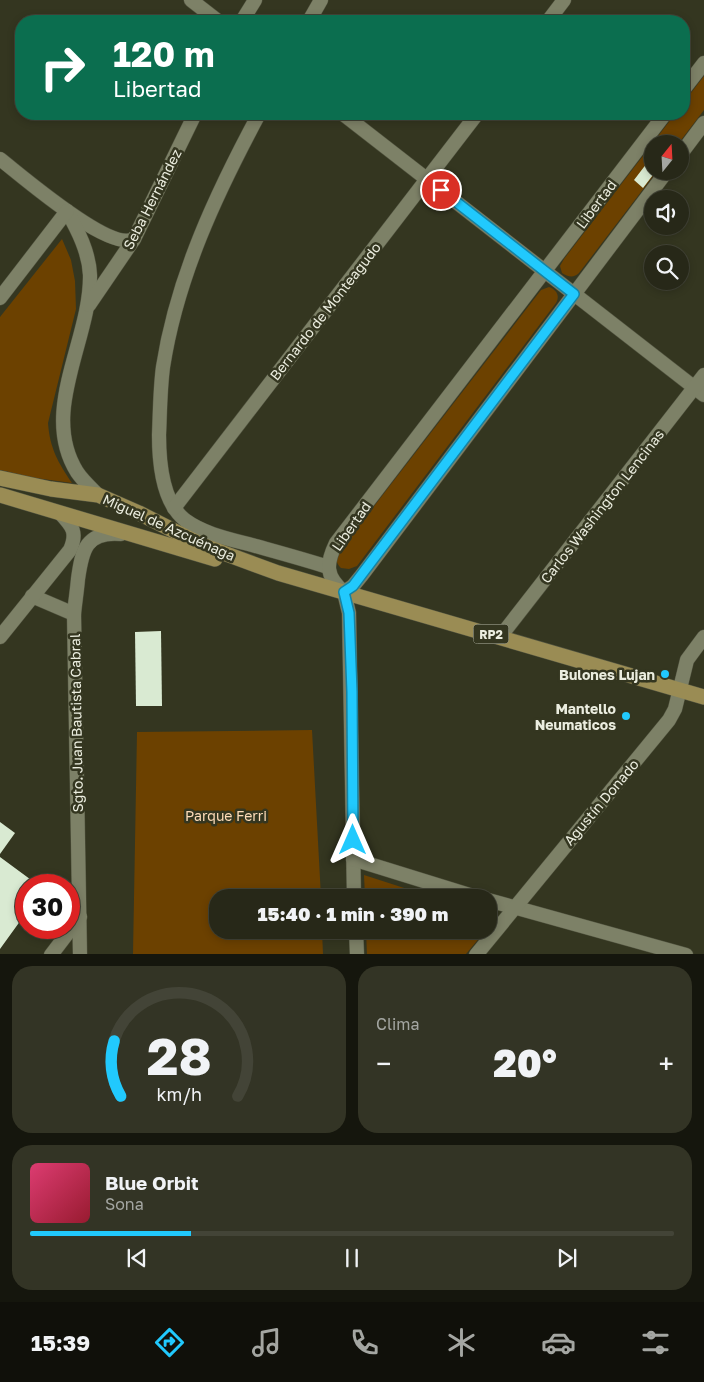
<!DOCTYPE html>
<html lang="es">
<head>
<meta charset="utf-8">
<style>
  :root { --surface:#272818; --page:#333425; --text:#f1f3f6; --muted:#a4a6a2; --line:#434437; --accent:#21c9fd }
  body { margin:0; font-family:"Golos Text",sans-serif; background:var(--page); color:var(--text); height:100vh; display:flex; flex-direction:column; font-size:19px; white-space:nowrap }
  * { box-sizing:border-box; margin:0 }
  p { font-size:16px; color:var(--muted) }
  .icon { flex:none; width:28px; height:28px; fill:none; stroke:currentColor; stroke-width:2; stroke-linecap:round; stroke-linejoin:round }
  .map { position:relative; height:954px; overflow:hidden }
  .sheet { display:flex; flex-direction:column; gap:12px; padding:12px; background:#15160d; flex:1 }
  .sheet>* { flex:none }
  .guide { position:absolute; left:15px; top:15px; width:675px; height:105px; border-radius:20px; box-shadow:0 2px 8px #0003,0 0 0 1px var(--line); background:#0b6e4f; color:#fff; overflow:hidden }
  .needle { width:32px; rotate:18deg }
  .tools { position:absolute; left:644px; top:135px; display:grid; gap:10px }
  .tools a { display:grid; place-items:center; width:45px; height:45px; border-radius:50%; background:var(--surface); box-shadow:0 2px 8px #0003,0 0 0 1px var(--line); font-size:25px }
  .speed { position:absolute; left:15px; top:874px; display:flex; gap:10px; font-size:25px; font-weight:700; text-align:center }
  .speed>* { display:grid; place-content:center; width:65px; height:65px; border-radius:50%; background:var(--surface); box-shadow:0 2px 8px #0003,0 0 0 1px var(--line); line-height:1 }
  .speed .limit { border:8px solid #d22; background:#fff; color:#111 }
  .pin { position:absolute; display:grid; place-items:center; width:42px; height:42px; color:#fff; margin:-21px; border:2px solid #fff; border-radius:50%; box-shadow:0 1px 5px #0007 }
  .me { position:absolute; width:55px; margin:-28px; rotate:0deg; stroke-linejoin:round; filter:drop-shadow(0 0 4px #0008) }
  .turn { display:flex; align-items:center; gap:18px; height:105px; padding:0 15px; font-size:22px }
  .turn .icon { width:65px; height:65px; stroke-width:2.5 }
  .turn b { display:block; font-size:35px; line-height:42px }
  .big { font-size:38px; font-weight:800; line-height:1.1 }
  .sheet .widget { flex:1; display:flex; flex-direction:column; justify-content:center; gap:8px; min-width:0; padding:0 18px; border-radius:20px; background:var(--page) }
  .sheet .dial { align-items:center; gap:0 }
  .dial svg { height:130px; overflow:visible; fill:none; stroke:var(--line); stroke-width:7; stroke-linecap:round; text-anchor:middle }
  .dial text { fill:var(--text); stroke:none }
  .song { display:flex; align-items:center; gap:15px }
  .cover { width:60px; height:60px; border-radius:8px; background:linear-gradient(135deg,hsl(340 70% 55%),hsl(350 70% 35%)) }
  .played { height:5px; border-radius:2px; background:linear-gradient(90deg,var(--accent) 25%,var(--line) 25%) }
  .keys { display:flex; justify-content:space-around; direction:ltr }
  .heat { display:flex; justify-content:space-between; align-items:center; font-size:28px; direction:ltr }
  .sheet .tiles { flex:1; display:grid; gap:12px; grid-template-columns:1fr 1fr }
  .widget:last-child { grid-column:span 2 }
  .trip { position:absolute; left:209px; top:889px; width:288px; height:50px; border-radius:20px; background:var(--surface); box-shadow:0 2px 8px #0003,0 0 0 1px var(--line); font-weight:800; line-height:50px; text-align:center }
  .dock { display:flex; height:80px; justify-content:space-around; align-items:center; background:#10100a; color:var(--muted) }
  .dock .icon { width:35px; height:35px }
  .dock .selected { color:var(--accent) }
  .dock b { font-size:22px; color:var(--text) }
  .map>svg:first-child { display:block }
  .green { fill:#6c4100 }
  .building { fill:#d9ead2 }
  .lines { fill:none; stroke-linecap:round; stroke-linejoin:round }
  .minor-casing { stroke:#525440; stroke-width:15 }
  .primary-casing { stroke:#525440; stroke-width:16 }
  .minor { stroke:#7d8167; stroke-width:14 }
  .primary { stroke:#9a8c54; stroke-width:15 }
  .route-casing { stroke:#1583a4; stroke-width:12 }
  .route { stroke:#21c9fd; stroke-width:9 }
  .poi-dot { fill:#21c9fd; stroke:#343620; stroke-width:2 }
  .labels { text-anchor:middle; dominant-baseline:central; stroke-width:5; stroke-linejoin:round; paint-order:stroke }
  .shield { fill:#343620; stroke:#b4b6a6; stroke-width:1 }
  .shield-label { font-size:12px; font-weight:bold; fill:#ebeddf }
  .street-label { font-size:14px; fill:#ebeddf; stroke:#343620 }
  .poi-label { font-size:14px; font-weight:bold; fill:#ebeddf; stroke:#343620; text-anchor:end }
  .park-label { font-size:14px; fill:#fedcb8; stroke:#343620 }
</style>
</head>
<body>
<div class="map">
<svg width="704" height="955" viewBox="0 0 704 955">
  <rect width="100%" height="100%" fill="#343620"/>
  <g class="green">
    <path d="M 704,76 L 704,110 L 678,144 L 652,144 L 652,171 L 657,171 L 579,273 C 574,278 568,277 562,273 L 560,266 L 564,259 L 675,114 L 684,114 L 684,102 Z"/>
    <path d="M 62,239 L 71,260 L 75,281 L 76,309 L 48,423 C 50,449 58,462 72,483 L 35,478 L 0,470 L 0,317 Z"/>
    <path d="M 549,287 C 557,290 560,296 556,303 L 357,566 L 349,569 L 341,568 C 334,562 337,556 341,549 L 541,290 Z"/>
    <path d="M 312,730 L 321,897 L 218,898 L 218,930 L 322,930 L 323,954 L 133,954 L 137,732 Z"/>
    <path d="M 364,875 L 432,897 L 365,897 Z"/>
    <path d="M 366,930 L 486,930 L 466,954 L 367,955 Z"/>
  </g>
  <g class="building">
    <path d="M 647,163 L 652,168 L 652,171 L 656,171 L 643,188 L 634,180 Z"/>
    <path d="M 161,631 L 162,706 L 136,706 L 135,632 Z"/>
    <path d="M 0,822 L 15,833 L 0,854 Z"/>
    <path d="M 0,857 L 38,885 L 26,885 L 26,913 L 0,949 Z"/>
  </g>
  <g class="lines">
    <defs>
      <g id="minor">
        <path d="M 191,0 L 218,21"/>
        <path d="M 242,21 L 255,0"/>
        <path d="M 309,21 L 321,0"/>
        <path d="M 548,21 L 564,0"/>
        <path d="M 684,89 L 704,63"/>
        <path d="M 259,114 C 216,194 177,277 163,367 C 160,390 160,413 159,435 C 159,462 162,502 185,520 C 204,534 229,539 252,545 C 277,552 303,559 328,567"/>
        <path d="M 343,114 L 704,395"/>
        <path d="M 680,155 L 704,123"/>
        <path d="M 0,159 C 22,176 109,252 134,239"/>
        <path d="M 67,211 C 78,231 89,252 90,275 C 91,340 39,411 77,472 C 83,481 91,488 98,495"/>
        <path d="M 0,298 L 67,211"/>
        <path d="M 89,305 L 134,239 L 195,114"/>
        <path d="M 174,508 L 477,114"/>
        <path d="M 344,592 C 325,576 326,564 336,543 L 665,114"/>
        <path d="M 344,592 L 353,586 L 362,575 L 667,171"/>
        <path d="M 344,592 L 349,613 L 354,898"/>
        <path d="M 32,596 L 74,614"/>
        <path d="M 0,637 L 70,550 C 78,532 72,526 60,513"/>
        <path d="M 500,637 L 704,375"/>
        <path d="M 353,859 L 479,898"/>
        <path d="M 488,900 L 686,955"/>
        <path d="M 356,930 L 357,955"/>
        <path d="M 51,955 L 80,917"/>
        <path d="M 80,955 L 74,614 C 75,603 77,591 78,579 C 82,550 86,531 121,534"/>
        <path d="M 476,955 L 669,720 L 675,709 L 687,660 L 704,637"/>
      </g>
      <g id="primary">
        <path d="M 0,478 L 51,489 L 98,495 L 139,513 L 202,545 L 278,573 L 704,697"/>
        <path d="M 0,495 L 215,559"/>
      </g>
    </defs>
    <use href="#minor" class="minor-casing"/>
    <use href="#primary" class="primary-casing"/>
    <use href="#minor" class="minor"/>
    <use href="#primary" class="primary"/>
  </g>
  <g class="lines">
    <defs>
      <path id="route" d="M 353,840 L 352,692 L 349,613 L 344,592 L 353,586 L 362,574 L 574,294 L 441,190"/>
    </defs>
    <use href="#route" class="route-casing"/>
    <use href="#route" class="route"/>
  </g>
  <g class="poi-dot">
    <circle cx="665" cy="674" r="5"/>
    <circle cx="626" cy="716" r="5"/>
  </g>
  <g class="labels">
    <rect class="shield" x="473.5" y="624.5" width="35" height="19" rx="4"/>
    <g class="shield-label">
      <text x="491" y="634">RP2</text>
    </g>
    <g class="street-label">
      <text transform="translate(152 199) rotate(-63)">Seba Hernández</text>
      <text transform="translate(596 204) rotate(-53)">Libertad</text>
      <text transform="translate(325 311) rotate(-52)">Bernardo de Monteagudo</text>
      <text transform="translate(602 506) rotate(-52)">Carlos Washington Lencinas</text>
      <text transform="translate(351 526) rotate(-55)">Libertad</text>
      <text transform="translate(169 527) rotate(24)">Miguel de Azcuénaga</text>
      <text transform="translate(76 723) rotate(-91)">Sgto. Juan Bautista Cabral</text>
      <text transform="translate(601 802) rotate(-50)">Agustín Donado</text>
    </g>
    <g class="poi-label">
      <text x="655" y="674">Bulones Lujan</text>
      <text x="616" y="708">Mantello<tspan x="616" dy="16">Neumaticos</tspan></text>
    </g>
    <g class="park-label">
      <text x="226" y="815">Parque Ferri</text>
    </g>
  </g>
</svg>
<div class="tools">
<a><svg class="needle" viewBox="-14 -14 28 28"><path d="M0-13l5 13h-10z" fill="#e53935"/><path d="M0 13l5-13h-10z" fill="#a4a6a2"/></svg></a>
<a><svg class="icon" aria-label="sound" viewBox="0 0 24 24"><path d="M4 9h4l5-4v14l-5-4H4zM17 9q2 3 0 6"/></svg></a>
<a><svg class="icon" aria-label="search" viewBox="0 0 24 24"><circle cx="10" cy="10" r="6"/><path d="M15 15l6 6"/></svg></a>
</div>
<div class="speed"><div class="limit">30</div></div>
<div class="pin" style="left:441px;top:190px;background:#d93025"><svg class="icon" aria-label="arrive" viewBox="0 0 24 24"><path d="M6 21V4h12l-3 4 3 4H6"/></svg></div>
<svg class="me" style="left:353px;top:840px" viewBox="-20 -20 40 40"><path d="M0-17L14 15 0 8-14 15z" fill="#21c9fd" stroke="#fff" stroke-width="4"/></svg>
<div class="trip">15:40 · 1 min · 390 m</div>
<div class="guide">
<div class="turn"><svg class="icon" aria-label="right" viewBox="0 0 24 24"><path d="M7 20v-9h11M14 6l5 5-5 5"/></svg><div><b>120 m</b>Libertad</div></div>
</div>
</div>
<section class="sheet">
<div class="tiles">
<div class="widget dial"><svg viewBox="0 0 100 80">
<path d="M14 69A42 42 0 1 1 86 69"/>
<path d="M14 69A42 42 0 0 1 10 35" stroke="#21c9fd"/>
<text x="50" y="56" font-size="32" font-weight="700">28</text>
<text x="50" y="72" font-size="11">km/h</text>
</svg></div>
<div class="widget"><p>Clima</p>
<div class="heat"><a>−</a><b class="big">20°</b><a>+</a></div>
</div>
<div class="widget">
<div class="song"><i class="cover"></i><div><b>Blue Orbit</b><p>Sona</p></div></div>
<div class="played"></div>
<div class="keys"><svg class="icon" aria-label="previous" viewBox="0 0 24 24"><path d="M18 5L8 12l10 7zM5 5v14"/></svg><svg class="icon" aria-label="pause" viewBox="0 0 24 24"><path d="M8 5v14M16 5v14"/></svg><svg class="icon" aria-label="next" viewBox="0 0 24 24"><path d="M6 5l10 7-10 7zM19 5v14"/></svg></div>
</div>
</div>
</section>
<nav class="dock">
<b>15:39</b>
<svg class="icon selected" aria-label="directions" viewBox="0 0 24 24"><path d="M12 3l9 9-9 9-9-9zM9 14v-3h6M13 9l2 2-2 2"/></svg>
<svg class="icon" aria-label="music" viewBox="0 0 24 24"><path d="M9 18V5l10-2v13"/><circle cx="6" cy="18" r="3"/><circle cx="16" cy="16" r="3"/></svg>
<svg class="icon" aria-label="phone" viewBox="0 0 24 24"><path d="M5 4h4l2 5-3 2q2 4 5 5l2-3 5 2v4C11 20 4 13 5 4z"/></svg>
<svg class="icon" aria-label="climate" viewBox="0 0 24 24"><path d="M12 3v18M4 7l16 10M4 17L20 7"/></svg>
<svg class="icon" aria-label="car" viewBox="0 0 24 24"><path d="M5 17H2v-5l4-1 3-4h7l3 4 3 1v5h-3M9 17h6M6 11h13"/><circle cx="7" cy="17" r="2"/><circle cx="17" cy="17" r="2"/></svg>
<svg class="icon" aria-label="filters" viewBox="0 0 24 24"><path d="M4 7h16M4 17h16"/><circle cx="9" cy="7" r="2"/><circle cx="15" cy="17" r="2"/></svg>
</nav>
</body>
</html>
